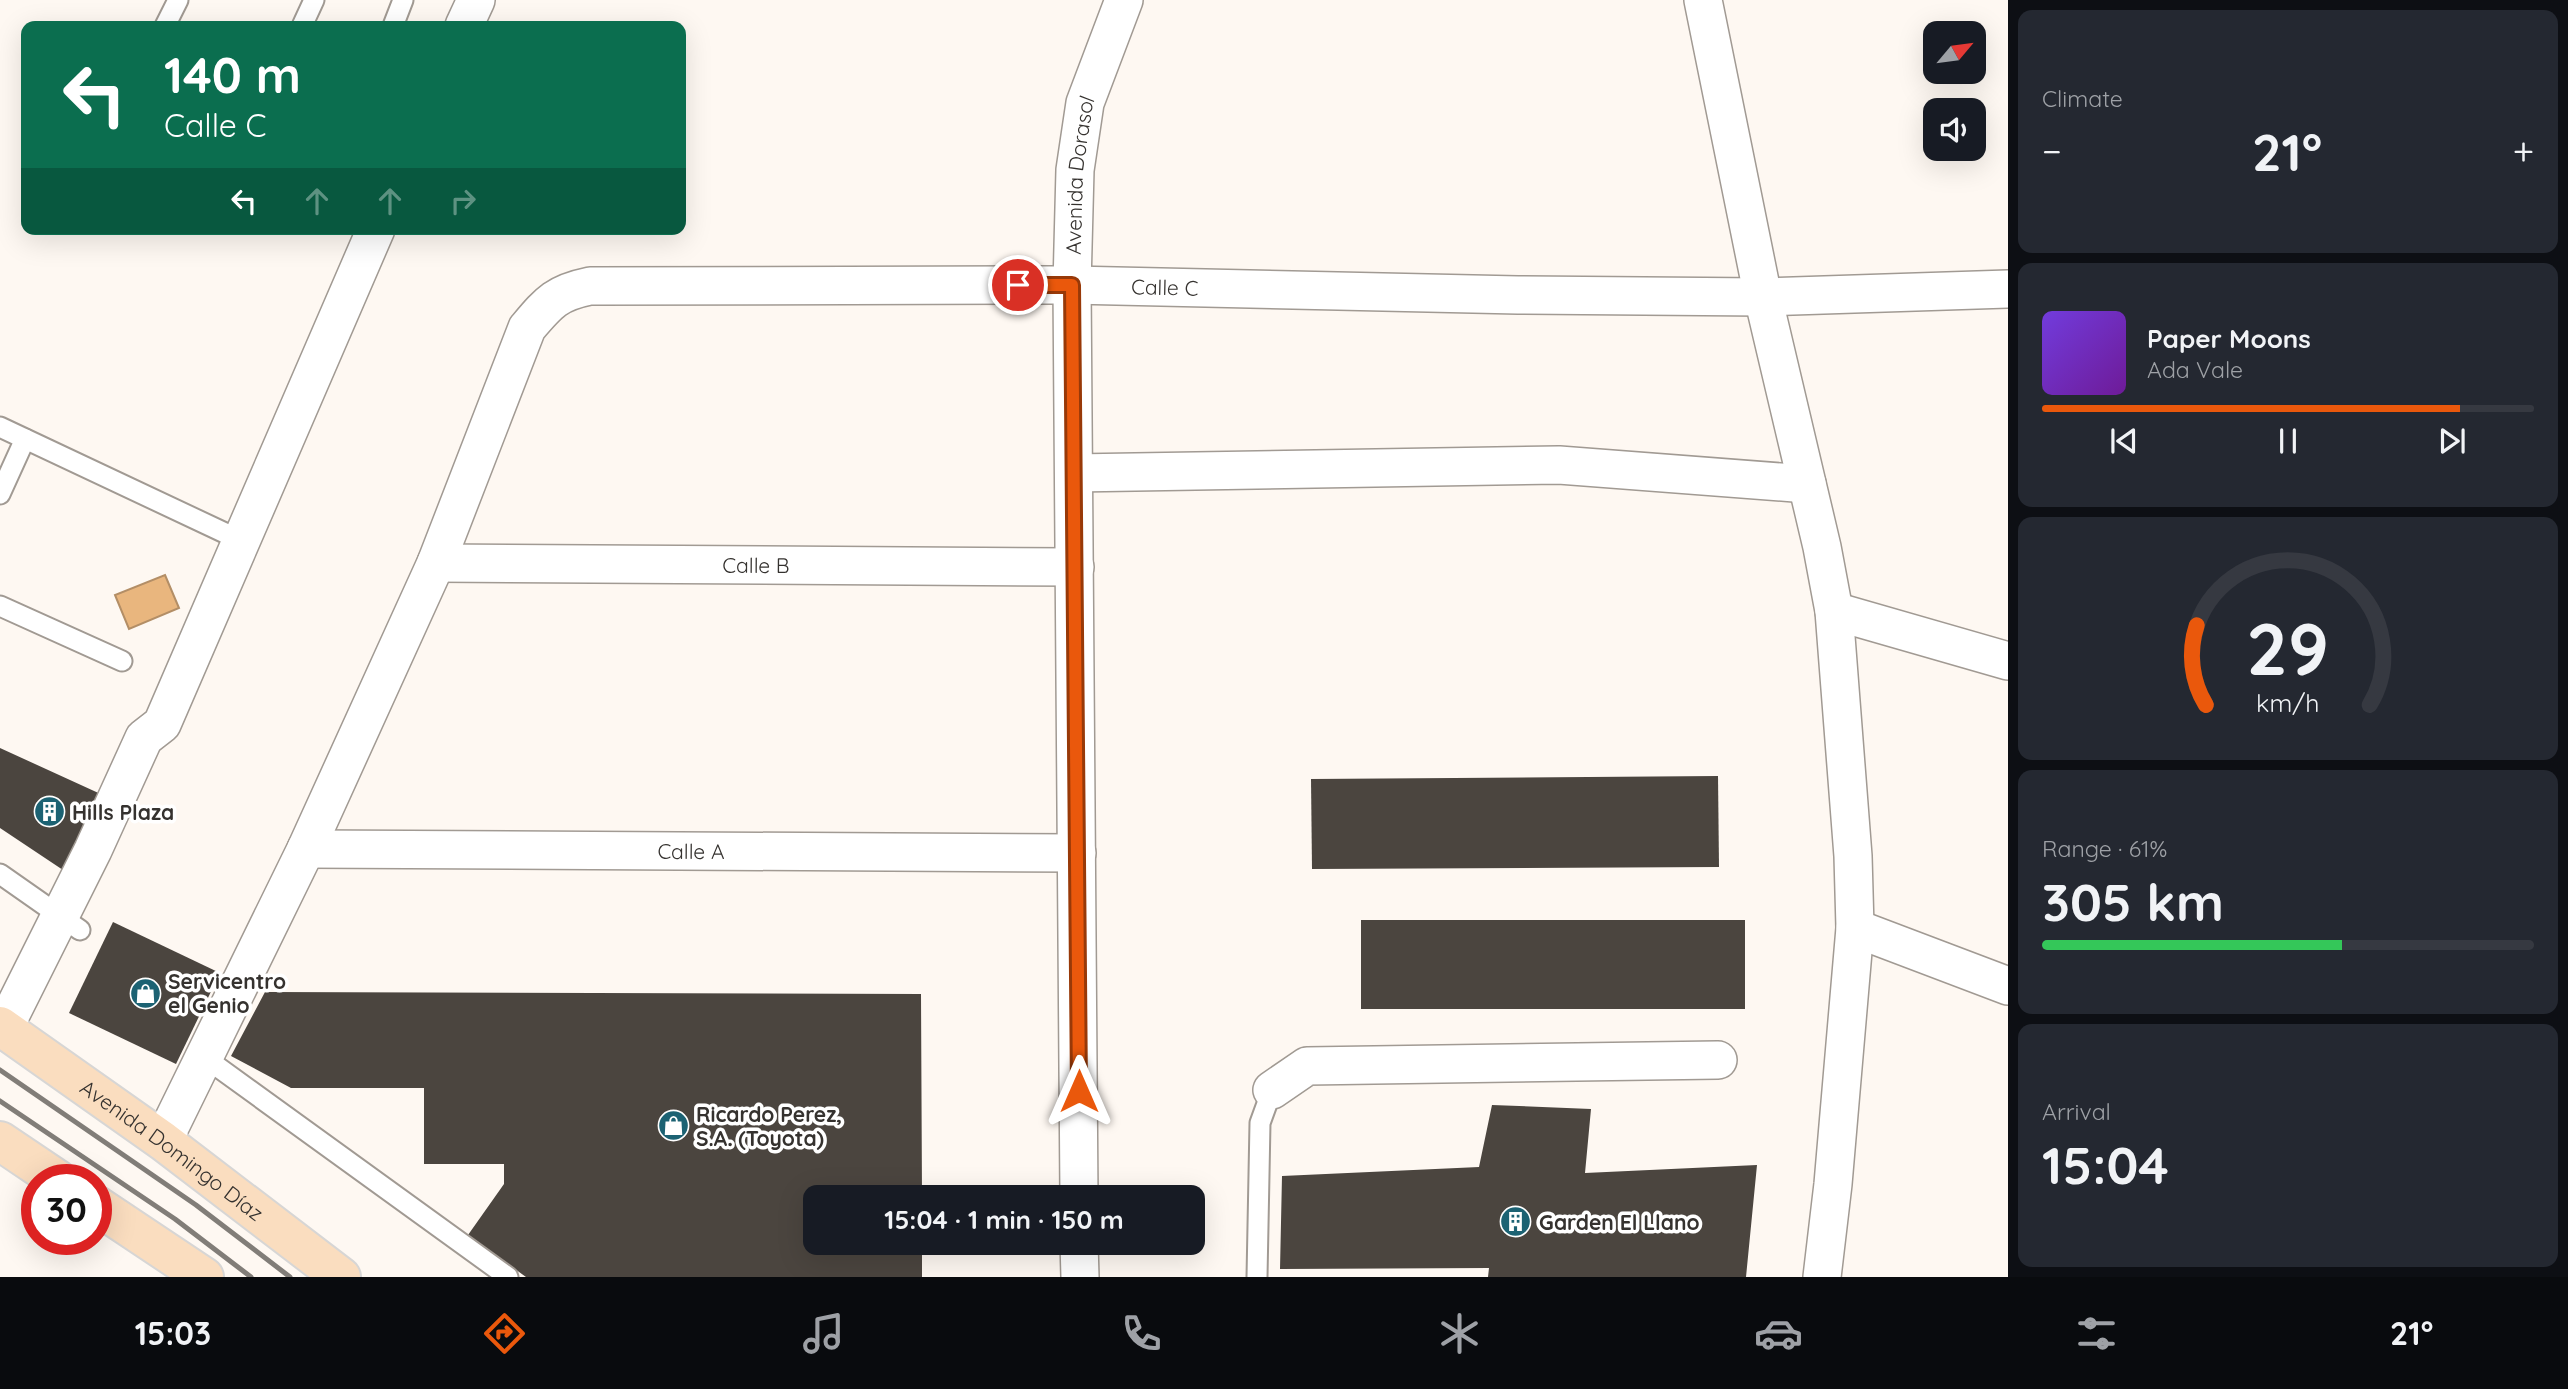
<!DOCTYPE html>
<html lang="en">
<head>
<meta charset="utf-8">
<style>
  :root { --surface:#171b24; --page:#242831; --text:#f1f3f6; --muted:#9ea1a6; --line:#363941; --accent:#ea580c }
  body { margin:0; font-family:Quicksand,sans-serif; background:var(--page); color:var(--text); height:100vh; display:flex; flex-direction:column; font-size:26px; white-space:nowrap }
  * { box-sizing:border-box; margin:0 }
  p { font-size:23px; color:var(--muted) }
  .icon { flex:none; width:38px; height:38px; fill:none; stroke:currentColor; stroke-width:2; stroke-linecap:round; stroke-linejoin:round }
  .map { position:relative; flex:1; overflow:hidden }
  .panel { display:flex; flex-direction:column; gap:10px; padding:10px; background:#0d0f14; width:560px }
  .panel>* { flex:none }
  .top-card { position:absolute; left:21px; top:21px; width:665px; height:214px; border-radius:14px; box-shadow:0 7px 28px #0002; background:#0b6e4f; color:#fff; overflow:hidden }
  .needle { width:46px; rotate:61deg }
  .tools { position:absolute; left:1923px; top:21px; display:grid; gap:14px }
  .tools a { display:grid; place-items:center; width:63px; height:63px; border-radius:14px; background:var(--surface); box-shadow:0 7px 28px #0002; font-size:35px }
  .speed { position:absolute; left:21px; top:1164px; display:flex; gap:14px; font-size:35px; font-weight:700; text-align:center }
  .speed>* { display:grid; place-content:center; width:91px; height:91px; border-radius:50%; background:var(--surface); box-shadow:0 7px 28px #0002; line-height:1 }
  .speed .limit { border:10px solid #d22; background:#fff; color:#111 }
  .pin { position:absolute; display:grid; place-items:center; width:60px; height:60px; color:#fff; margin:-30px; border:4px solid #fff; border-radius:50%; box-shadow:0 2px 7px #0007 }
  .me { position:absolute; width:77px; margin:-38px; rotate:0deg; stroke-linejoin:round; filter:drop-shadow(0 0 5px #0008) }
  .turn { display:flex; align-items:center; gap:24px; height:147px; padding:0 28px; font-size:32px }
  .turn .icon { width:91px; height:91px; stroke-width:2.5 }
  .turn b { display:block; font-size:49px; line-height:60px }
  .lanes { display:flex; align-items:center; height:66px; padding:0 28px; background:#0003; justify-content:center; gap:35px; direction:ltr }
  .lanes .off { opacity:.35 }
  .big { font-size:52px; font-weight:700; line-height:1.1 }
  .panel .card { flex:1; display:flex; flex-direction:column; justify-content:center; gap:10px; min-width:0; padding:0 24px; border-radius:14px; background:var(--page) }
  .panel .dial { align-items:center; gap:0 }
  .dial svg { height:182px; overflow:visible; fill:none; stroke:var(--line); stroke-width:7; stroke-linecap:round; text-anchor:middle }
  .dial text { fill:var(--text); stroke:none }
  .song { display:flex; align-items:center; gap:21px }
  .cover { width:84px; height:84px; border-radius:10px; background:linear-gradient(135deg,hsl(260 70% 55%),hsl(280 70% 35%)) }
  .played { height:7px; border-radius:4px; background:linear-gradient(90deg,var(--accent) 85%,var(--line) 85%) }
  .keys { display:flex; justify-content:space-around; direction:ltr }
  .heat { display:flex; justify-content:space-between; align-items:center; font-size:38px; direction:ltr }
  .charge { height:10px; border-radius:5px; background:linear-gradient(90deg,#34c759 61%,var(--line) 0) }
  .trip { position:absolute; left:803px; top:1185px; width:402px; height:70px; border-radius:14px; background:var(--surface); box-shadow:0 7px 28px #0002; font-weight:700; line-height:70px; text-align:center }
  .tabs { display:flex; height:112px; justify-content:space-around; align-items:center; background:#090b0e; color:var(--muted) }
  .tabs .icon { width:49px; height:49px }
  .tabs .on { color:var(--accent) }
  .tabs b { font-size:32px; color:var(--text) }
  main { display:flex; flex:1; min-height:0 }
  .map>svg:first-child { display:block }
  .water { fill:#e9b67e; stroke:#b38e66; stroke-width:2 }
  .building { fill:#4b453f }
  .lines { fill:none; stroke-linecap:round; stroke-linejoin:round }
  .lane-casing { stroke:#a19a93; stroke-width:23 }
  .street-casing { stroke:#a19a93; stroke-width:40 }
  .primary-casing { stroke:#d7d6d5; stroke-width:42 }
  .lane { stroke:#fff; stroke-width:19 }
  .street { stroke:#fff; stroke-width:37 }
  .primary { stroke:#faddbf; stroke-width:38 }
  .rail { stroke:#817d78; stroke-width:5 }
  .route-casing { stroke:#983908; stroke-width:18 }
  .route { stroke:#ea580c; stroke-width:12 }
  .labels { text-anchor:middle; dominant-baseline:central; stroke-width:7; stroke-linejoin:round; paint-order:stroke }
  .street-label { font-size:21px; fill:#35322f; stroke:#fff }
  .poi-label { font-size:21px; font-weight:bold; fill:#35322f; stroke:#fff; text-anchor:start }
</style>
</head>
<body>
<main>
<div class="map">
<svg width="2008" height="1277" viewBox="0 0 2008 1277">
  <rect width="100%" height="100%" fill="#fef8f2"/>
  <path class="water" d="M 165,575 L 179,608 L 129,629 L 115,595 Z"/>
  <g class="building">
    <path d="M 0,748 L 105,796 L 69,874 L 0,828 Z"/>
    <path d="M 1718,776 L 1719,867 L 1312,869 L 1311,779 Z"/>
    <rect x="1361" y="920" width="384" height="89"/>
    <path d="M 113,922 L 220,973 L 176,1064 L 69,1013 Z"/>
    <path d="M 265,992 L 921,994 L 922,1197 L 816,1197 L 816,1242 L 922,1242 L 922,1277 L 526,1277 L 468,1235 L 504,1184 L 504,1164 L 424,1164 L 424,1088 L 291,1088 L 231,1056 Z"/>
    <path d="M 1492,1105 L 1591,1109 L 1585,1173 L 1757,1165 L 1746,1277 L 1488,1277 L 1489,1268 L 1280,1269 L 1282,1176 L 1479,1167 Z"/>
  </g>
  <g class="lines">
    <defs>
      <g id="lane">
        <path d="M 165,26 L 178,0"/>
        <path d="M 302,26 L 314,0"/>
        <path d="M 393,26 L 403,0"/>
        <path d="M 0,427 L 242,541"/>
        <path d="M 0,494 L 25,439"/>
        <path d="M 0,606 L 122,661"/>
        <path d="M 0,874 L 80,930"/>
        <path d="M 204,1057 L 508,1277"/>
        <path d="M 1257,1277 L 1260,1123 L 1272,1090"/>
      </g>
      <g id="street">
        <path d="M 1703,0 L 1763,297 L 1822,547 L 1834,611 L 1853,856 L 1855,928 L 1833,1184 L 1822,1277"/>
        <path d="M 464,26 L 476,0"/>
        <path d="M 1074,473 L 1559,465 L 1807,484"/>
        <path id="s1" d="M 436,563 L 1075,567"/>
        <path d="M 1834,611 L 2008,661"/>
        <path id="s2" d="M 306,849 L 1077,853"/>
        <path d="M 1855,928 L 2008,986"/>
        <path d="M 4,1028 L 93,850 L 144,738 L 162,724 L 376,229"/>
        <path d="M 1272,1090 L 1307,1066 L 1718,1060"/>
        <path id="s3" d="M 163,1141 L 306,849 L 436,563 L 527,328 C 549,302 556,293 590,286 L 1072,285 L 1518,295 L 1763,297 L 2008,289"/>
        <path id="s4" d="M 1079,1197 L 1072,285 L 1075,170 L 1085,103 L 1124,0"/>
        <path d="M 1079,1242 L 1080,1277"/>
      </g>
      <g id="primary">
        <path id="s5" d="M 0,1026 L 163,1141 L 341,1277"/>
        <path d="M 0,1141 L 58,1180"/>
        <path d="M 96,1205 L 204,1277"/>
      </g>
    </defs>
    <use href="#lane" class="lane-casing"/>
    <use href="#street" class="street-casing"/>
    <use href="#primary" class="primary-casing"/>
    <use href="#lane" class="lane"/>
    <use href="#street" class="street"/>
    <use href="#primary" class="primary"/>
    <g class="rail">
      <path d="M 0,1070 L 196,1205 L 290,1277"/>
      <path d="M 0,1101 L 175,1219 L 251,1277"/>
    </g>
  </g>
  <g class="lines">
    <defs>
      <path id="route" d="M 1018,285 L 1072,285 L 1079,1091"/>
    </defs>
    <use href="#route" class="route-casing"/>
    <use href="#route" class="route"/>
  </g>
  <defs>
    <symbol id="building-disc" viewBox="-11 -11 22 22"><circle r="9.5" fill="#1c6273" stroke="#fff"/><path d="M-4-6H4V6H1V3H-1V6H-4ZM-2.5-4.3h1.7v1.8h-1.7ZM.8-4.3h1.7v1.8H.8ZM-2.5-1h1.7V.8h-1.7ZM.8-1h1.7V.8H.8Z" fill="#fff"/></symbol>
    <symbol id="shop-disc" viewBox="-11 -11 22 22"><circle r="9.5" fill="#1c6273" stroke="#fff"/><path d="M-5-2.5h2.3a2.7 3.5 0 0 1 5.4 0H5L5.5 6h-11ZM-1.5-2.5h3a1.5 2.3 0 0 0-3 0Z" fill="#fff"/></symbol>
  </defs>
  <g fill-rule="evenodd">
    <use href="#building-disc" x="32" y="794" width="35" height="35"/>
    <use href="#shop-disc" x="128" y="976" width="35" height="35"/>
    <use href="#shop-disc" x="656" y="1108" width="35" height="35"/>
    <use href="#building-disc" x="1498" y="1204" width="35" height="35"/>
  </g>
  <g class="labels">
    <g class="street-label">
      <text stroke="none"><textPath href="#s4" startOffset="1022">Avenida Dorasol</textPath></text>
      <text stroke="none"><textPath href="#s3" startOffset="1544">Calle C</textPath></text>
      <text stroke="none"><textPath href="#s1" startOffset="320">Calle B</textPath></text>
      <text stroke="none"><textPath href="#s2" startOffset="385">Calle A</textPath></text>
      <text stroke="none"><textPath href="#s5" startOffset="212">Avenida Domingo Díaz</textPath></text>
    </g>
    <g class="poi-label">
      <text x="72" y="812">Hills Plaza</text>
      <text x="168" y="981">Servicentro<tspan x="168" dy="24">el Genio</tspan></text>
      <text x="696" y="1114">Ricardo Perez,<tspan x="696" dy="24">S.A. (Toyota)</tspan></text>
      <text x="1539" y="1222">Garden El Llano</text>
    </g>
  </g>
</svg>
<div class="tools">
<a><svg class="needle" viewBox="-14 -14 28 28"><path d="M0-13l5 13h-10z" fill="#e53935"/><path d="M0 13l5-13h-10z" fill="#9ea1a6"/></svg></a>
<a><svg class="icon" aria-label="sound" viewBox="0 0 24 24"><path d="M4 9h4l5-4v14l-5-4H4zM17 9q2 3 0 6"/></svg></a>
</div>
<div class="speed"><div class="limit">30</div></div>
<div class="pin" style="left:1018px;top:285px;background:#d93025"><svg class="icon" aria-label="arrive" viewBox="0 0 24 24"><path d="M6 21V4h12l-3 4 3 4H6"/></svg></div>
<svg class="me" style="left:1079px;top:1091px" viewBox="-20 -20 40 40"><path d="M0-17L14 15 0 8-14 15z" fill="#ea580c" stroke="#fff" stroke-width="4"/></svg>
<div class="trip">15:04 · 1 min · 150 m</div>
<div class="top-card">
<div class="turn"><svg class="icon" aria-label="left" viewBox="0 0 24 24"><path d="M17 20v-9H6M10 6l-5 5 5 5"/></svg><div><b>140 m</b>Calle C</div></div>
<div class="lanes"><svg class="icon" aria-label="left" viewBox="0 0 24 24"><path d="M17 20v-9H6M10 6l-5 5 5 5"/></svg><svg class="icon off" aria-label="ahead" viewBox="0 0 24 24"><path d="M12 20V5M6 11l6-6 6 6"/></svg><svg class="icon off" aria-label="ahead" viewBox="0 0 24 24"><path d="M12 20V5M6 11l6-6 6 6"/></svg><svg class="icon off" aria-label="right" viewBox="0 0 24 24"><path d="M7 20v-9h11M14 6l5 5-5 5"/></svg></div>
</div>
</div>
<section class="panel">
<div class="card"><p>Climate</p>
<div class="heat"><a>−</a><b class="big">21°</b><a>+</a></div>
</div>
<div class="card">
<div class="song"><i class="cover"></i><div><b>Paper Moons</b><p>Ada Vale</p></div></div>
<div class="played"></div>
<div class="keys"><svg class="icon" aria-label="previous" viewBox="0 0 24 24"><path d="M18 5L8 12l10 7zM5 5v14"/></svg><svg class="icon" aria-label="pause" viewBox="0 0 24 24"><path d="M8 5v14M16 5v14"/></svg><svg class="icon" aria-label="next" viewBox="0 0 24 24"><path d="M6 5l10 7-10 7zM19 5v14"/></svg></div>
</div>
<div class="card dial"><svg viewBox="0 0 100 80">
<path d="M14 69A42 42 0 1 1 86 69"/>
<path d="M14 69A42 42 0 0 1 10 34" stroke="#ea580c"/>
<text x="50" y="56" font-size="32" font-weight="700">29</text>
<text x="50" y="72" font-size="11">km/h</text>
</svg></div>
<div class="card"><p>Range · 61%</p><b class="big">305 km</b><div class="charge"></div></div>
<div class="card"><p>Arrival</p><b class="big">15:04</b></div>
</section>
</main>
<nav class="tabs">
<b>15:03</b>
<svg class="icon on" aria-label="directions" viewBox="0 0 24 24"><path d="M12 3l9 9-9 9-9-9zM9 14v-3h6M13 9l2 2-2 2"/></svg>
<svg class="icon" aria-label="music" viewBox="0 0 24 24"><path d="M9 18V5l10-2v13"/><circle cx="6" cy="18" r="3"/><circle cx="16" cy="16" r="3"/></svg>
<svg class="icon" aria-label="phone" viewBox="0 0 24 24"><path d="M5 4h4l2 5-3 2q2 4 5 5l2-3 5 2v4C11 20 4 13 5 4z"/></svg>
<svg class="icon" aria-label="climate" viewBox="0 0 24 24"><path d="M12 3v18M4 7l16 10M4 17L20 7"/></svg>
<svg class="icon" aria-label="car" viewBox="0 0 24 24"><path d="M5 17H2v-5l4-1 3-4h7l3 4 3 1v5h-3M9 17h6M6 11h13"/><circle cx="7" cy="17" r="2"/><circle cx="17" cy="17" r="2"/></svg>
<svg class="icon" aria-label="filters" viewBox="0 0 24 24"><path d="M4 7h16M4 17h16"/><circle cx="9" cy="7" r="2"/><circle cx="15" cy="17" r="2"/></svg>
<b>21°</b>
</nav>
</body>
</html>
